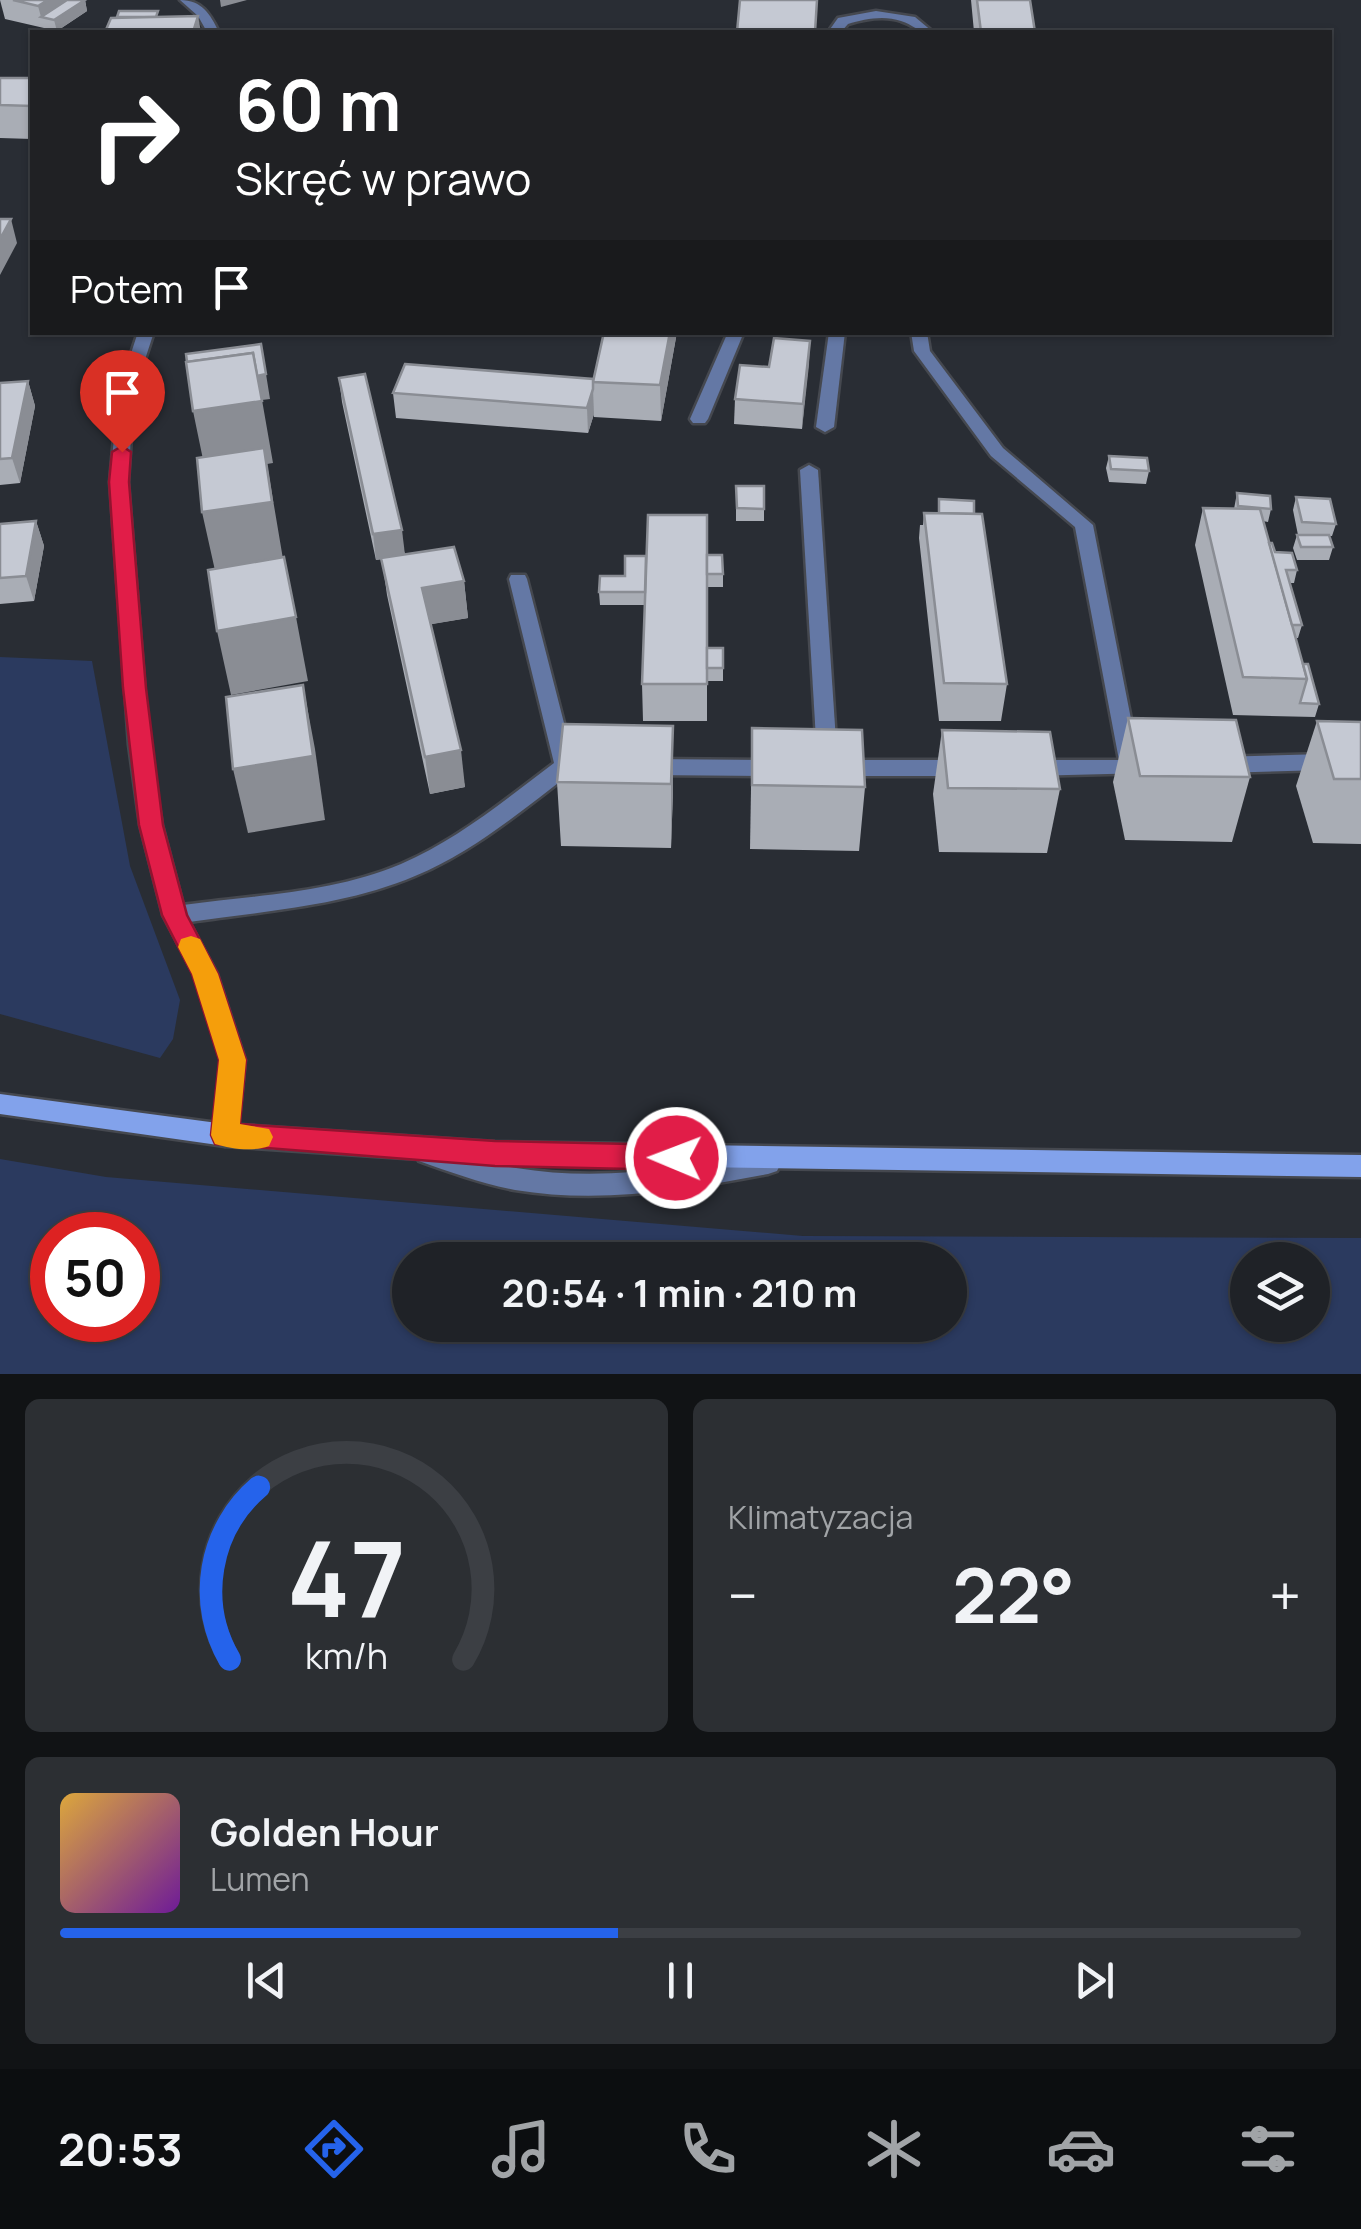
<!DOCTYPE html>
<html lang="pl">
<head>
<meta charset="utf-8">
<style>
  :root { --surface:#1f2227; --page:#2c2f33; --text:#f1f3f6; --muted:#a1a4a7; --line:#3c3f44; --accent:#2563eb }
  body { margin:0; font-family:Manrope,sans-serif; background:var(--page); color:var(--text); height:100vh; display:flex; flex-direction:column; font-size:38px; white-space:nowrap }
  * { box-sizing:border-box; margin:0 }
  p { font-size:32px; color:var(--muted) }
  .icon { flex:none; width:55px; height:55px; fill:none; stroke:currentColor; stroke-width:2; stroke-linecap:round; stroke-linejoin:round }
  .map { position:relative; height:1374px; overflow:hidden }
  .drawer { display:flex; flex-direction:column; gap:25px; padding:25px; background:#111315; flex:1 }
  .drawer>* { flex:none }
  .guide { position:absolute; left:30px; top:30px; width:1302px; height:305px; border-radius:0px; box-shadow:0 2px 8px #0004,0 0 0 2px var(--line); background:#202124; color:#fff; overflow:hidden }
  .tools { position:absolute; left:1230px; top:1242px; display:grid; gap:20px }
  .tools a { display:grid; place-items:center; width:100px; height:100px; border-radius:50%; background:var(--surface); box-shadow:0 2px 8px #0004,0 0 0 2px var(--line); font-size:50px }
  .speed { position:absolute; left:30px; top:1212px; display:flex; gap:20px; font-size:50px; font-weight:700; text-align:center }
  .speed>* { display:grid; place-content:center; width:130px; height:130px; border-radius:50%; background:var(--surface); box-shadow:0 2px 8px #0004,0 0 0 2px var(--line); line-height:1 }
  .speed .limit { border:15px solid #d22; background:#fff; color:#111 }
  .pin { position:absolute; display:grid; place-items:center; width:85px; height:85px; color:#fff; margin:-102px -42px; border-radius:50% 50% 50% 0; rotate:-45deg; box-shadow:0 0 10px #0007 }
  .pin .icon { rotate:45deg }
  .me { position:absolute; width:110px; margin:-55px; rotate:271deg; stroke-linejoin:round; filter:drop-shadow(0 0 8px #0008) }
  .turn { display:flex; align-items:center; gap:35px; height:210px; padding:0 40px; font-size:45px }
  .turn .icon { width:130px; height:130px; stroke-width:2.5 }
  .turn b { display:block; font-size:70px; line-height:85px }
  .then { display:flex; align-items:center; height:95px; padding:0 40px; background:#0003; gap:20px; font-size:38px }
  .big { font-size:75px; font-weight:700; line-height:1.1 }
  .drawer .card { flex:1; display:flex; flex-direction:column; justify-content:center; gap:15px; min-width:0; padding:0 35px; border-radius:15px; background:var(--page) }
  .drawer .dial { align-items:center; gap:0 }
  .dial svg { height:260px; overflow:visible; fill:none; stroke:var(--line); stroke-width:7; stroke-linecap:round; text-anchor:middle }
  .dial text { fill:var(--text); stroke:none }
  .song { display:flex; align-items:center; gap:30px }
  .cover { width:120px; height:120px; border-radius:15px; background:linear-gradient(135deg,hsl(40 70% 55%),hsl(280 70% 35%)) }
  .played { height:10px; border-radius:5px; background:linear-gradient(90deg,var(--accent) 45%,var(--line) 45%) }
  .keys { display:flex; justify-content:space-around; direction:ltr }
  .heat { display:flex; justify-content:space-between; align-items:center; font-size:55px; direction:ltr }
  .drawer .tiles { flex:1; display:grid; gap:25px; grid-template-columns:1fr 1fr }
  .card:last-child { grid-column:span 2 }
  .trip { position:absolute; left:392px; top:1242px; width:575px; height:100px; border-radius:50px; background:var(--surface); box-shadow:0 2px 8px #0004,0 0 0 2px var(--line); font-weight:700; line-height:100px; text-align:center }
  .tabs { display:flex; height:160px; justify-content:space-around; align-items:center; background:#0c0e10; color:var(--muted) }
  .tabs .icon { width:70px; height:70px }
  .tabs .active { color:var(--accent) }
  .tabs b { font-size:45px; color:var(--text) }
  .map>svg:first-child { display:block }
  .green { fill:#2b3a5f; fill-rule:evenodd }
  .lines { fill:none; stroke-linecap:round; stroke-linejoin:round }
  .service-casing { stroke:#45484f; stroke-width:5 }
  .minor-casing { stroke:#45484f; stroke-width:5 }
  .secondary-casing { stroke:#45484f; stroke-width:5 }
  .service { fill:#6478a5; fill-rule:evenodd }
  .minor { fill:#6478a5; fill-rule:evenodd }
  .secondary { fill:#82a2eb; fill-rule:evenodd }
  .wall { fill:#a9adb5 }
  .shaded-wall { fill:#8a8d94 }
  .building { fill:#c5c9d3; stroke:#8a8d94; stroke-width:2.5 }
  .route { fill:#e11d48; stroke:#92132f; stroke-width:2.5 }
  .slow { fill:#f59e0b }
</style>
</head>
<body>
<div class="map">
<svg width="1361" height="1374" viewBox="0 0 1361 1374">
  <rect width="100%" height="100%" fill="#292d34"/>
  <g class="green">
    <path d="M 0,657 L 92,661 L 130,866 L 180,1000 L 173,1039 L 160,1058 L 0,1014 Z"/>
    <path d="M 0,1159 L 106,1177 L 803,1236 L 1361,1238 L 1361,1374 L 0,1374 ZM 52,1235 L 138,1235 L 138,1320 L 52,1320 ZM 410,1260 L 950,1260 L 950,1325 L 410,1325 ZM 1248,1260 L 1312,1260 L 1312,1325 L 1248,1325 Z"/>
  </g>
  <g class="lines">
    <defs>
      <g id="service">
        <path d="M 876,11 L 915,17 L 933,32 C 918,33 914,25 901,21 C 884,15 864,19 848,24 L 841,32 L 828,32 L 838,18 Z"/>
        <path d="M 728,332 L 744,332 L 708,419 L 705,423 L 693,423 L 690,419 Z"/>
        <path d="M 829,332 L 845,332 L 834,427 L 825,432 L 816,427 Z"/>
      </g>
      <g id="minor">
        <path d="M 180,0 C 202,0 210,14 219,32 L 207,32 L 198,16 Z"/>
        <path d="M 138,332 L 154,332 L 134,393 L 128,482 L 149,745 L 162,825 L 183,905 C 255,895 333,893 401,864 C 457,840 505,800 554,763 L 509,579 L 511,575 L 525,575 L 527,579 L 573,758 L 587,761 L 590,766 L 587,771 L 570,774 C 521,811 473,852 415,876 C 344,906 265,911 189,922 L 217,974 L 245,1060 L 237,1135 L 234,1143 L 225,1146 L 216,1143 L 213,1135 L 221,1060 L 194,974 L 163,915 L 140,825 L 129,745 L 110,482 L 118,393 Z"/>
        <path d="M 911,332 L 927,332 L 930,351 L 1003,448 L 1093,525 L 1139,760 L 1147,763 L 1150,768 L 1147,773 L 1029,776 L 1022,773 L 1019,768 L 1022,763 L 1029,760 L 1119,760 L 1075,527 L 991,456 L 914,351 Z"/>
        <path d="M 809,465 L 818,470 L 837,756 L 834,761 L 820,761 L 817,756 L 800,470 Z"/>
        <path d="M 1361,753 L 1361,769 L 1219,773 L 1212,770 L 1209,765 L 1212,760 L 1219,757 Z"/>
        <path d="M 649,759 L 775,760 L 782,763 L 785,768 L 782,773 L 775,776 L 649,775 L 642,772 L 639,767 L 642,762 Z"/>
        <path d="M 839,760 L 960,760 L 967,763 L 970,768 L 967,773 L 960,776 L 839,776 L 832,773 L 829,768 L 832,763 Z"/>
        <path d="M 428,1142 C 457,1151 486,1163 516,1168 C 601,1182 685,1168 768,1152 L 777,1155 L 781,1163 L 777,1171 L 768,1174 C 684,1190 600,1204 515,1190 C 483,1184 450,1172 419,1161 L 416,1153 L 419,1145 Z"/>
      </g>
      <path id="secondary" d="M 0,1094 L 225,1124 L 495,1142 L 1361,1155 L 1361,1177 L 495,1164 L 225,1146 L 0,1114 Z"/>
    </defs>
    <use href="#service" class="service-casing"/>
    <use href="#minor" class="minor-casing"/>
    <use href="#secondary" class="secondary-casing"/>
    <use href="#service" class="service"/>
    <use href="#minor" class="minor"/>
    <use href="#secondary" class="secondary"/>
  </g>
  <g class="wall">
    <path d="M 0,0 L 85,0 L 87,11 L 57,31 L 5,19 Z"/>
    <path d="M 971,0 L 1030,0 L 1035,32 L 974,32 Z"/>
    <path d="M 0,78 L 32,78 L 32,139 L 0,138 Z"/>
    <path d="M 677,332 L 661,421 L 594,417 L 594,414 L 588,433 L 396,418 L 393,393 L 593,379 Z"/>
    <path d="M 810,341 L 802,429 L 734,424 L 735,399 Z"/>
    <path d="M 339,378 L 405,554 L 464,581 L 468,618 L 431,624 L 465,787 L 430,794 L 387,595 L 382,559 L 376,560 L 342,402 Z"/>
    <path d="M 28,381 L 35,406 L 20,483 L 0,485 L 0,383 Z"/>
    <path d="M 1109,456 L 1149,471 L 1146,484 L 1109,482 L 1106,468 Z"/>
    <rect x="736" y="486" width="28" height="35"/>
    <path d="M 1237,493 L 1271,509 L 1268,522 L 1263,521 L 1269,543 L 1275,552 L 1297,570 L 1294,583 L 1290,583 L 1302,625 L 1298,638 L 1296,638 L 1303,664 L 1319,704 L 1315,717 L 1233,715 L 1195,545 L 1203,508 L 1234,509 Z"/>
    <path d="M 1296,497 L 1336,524 L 1332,536 L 1329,536 L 1333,547 L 1329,560 L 1297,560 L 1293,548 L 1297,535 L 1298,535 L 1293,510 Z"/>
    <path d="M 939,499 L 974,514 L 1007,684 L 1001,721 L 939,721 L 919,538 L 920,525 L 923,525 L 924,513 L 938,513 Z"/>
    <path d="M 36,521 L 44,546 L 34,601 L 0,604 L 0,524 Z"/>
    <path d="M 723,574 L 723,587 L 707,587 L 707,648 L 723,648 L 723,681 L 707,681 L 707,721 L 643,721 L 642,684 L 645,605 L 600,605 L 599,592 L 625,576 Z"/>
    <path d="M 1128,718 L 1250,777 L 1232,842 L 1125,840 L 1113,782 Z"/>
    <path d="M 1317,721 L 1361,722 L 1361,844 L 1313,843 L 1296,786 Z"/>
    <path d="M 673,726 L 673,790 L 671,848 L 561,846 L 557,782 Z"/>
    <path d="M 752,728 L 865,787 L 859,851 L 750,849 Z"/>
    <path d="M 942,730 L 1060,789 L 1047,853 L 939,852 L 933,794 Z"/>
  </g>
  <g class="shaded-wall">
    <path d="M 48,0 L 85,0 L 87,11 L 57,31 L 54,20 L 41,17 L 44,28 L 38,6 Z"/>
    <path d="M 220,0 L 247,0 L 221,7 Z"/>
    <path d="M 198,16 L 201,32 L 193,32 Z"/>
    <path d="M 11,219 L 17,243 L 0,275 L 0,239 Z"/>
    <path d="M 670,332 L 677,332 L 661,421 L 660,385 Z"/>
    <path d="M 810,341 L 809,365 L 802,429 L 803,404 Z"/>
    <path d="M 266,374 L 270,399 L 262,400 L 273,463 L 267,464 L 284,565 L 216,575 L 202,512 L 206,474 L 193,411 L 257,376 Z"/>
    <path d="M 28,381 L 35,406 L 20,483 L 12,458 Z"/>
    <path d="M 593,389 L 594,414 L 588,433 L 587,408 Z"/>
    <path d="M 36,521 L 44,546 L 34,601 L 26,576 Z"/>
    <path d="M 402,530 L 405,555 L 376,560 L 373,534 Z"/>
    <path d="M 464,581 L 468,618 L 427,625 L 422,588 Z"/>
    <path d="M 296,617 L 308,681 L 231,695 L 217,631 Z"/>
    <path d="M 303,685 L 315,749 L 325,820 L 248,833 L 233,769 Z"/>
    <path d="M 673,726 L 673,790 L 671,848 L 671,784 Z"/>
    <path d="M 461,750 L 465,787 L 430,794 L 425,757 Z"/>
  </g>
  <g class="building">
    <path d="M 13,0 L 48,0 L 38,6 Z"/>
    <path d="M 67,0 L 85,0 L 54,20 L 41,17 Z"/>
    <path d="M 740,0 L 817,0 L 815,32 L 737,32 Z"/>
    <path d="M 977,0 L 1030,0 L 1035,32 L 981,32 Z"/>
    <path d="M 119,11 L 158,11 L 156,17 L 117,17 Z"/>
    <path d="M 198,16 L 193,32 L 105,32 L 111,18 Z"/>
    <path d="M 0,78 L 32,78 L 32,106 L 0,105 Z"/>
    <path d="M 0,219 L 11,219 L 0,239 Z"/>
    <path d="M 604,332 L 670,332 L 660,385 L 593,382 Z"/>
    <path d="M 774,338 L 810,341 L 803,404 L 735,399 L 740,365 L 769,367 Z"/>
    <path d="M 261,344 L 266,374 L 257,376 L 253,353 L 187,362 L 186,354 Z"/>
    <path d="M 253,353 L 262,401 L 193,411 L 186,362 Z"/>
    <path d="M 405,364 L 593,379 L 593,389 L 587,408 L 393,393 Z"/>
    <path d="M 365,374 L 402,530 L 373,534 L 339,378 Z"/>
    <path d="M 28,381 L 12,458 L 0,459 L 0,383 Z"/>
    <path d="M 264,448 L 272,502 L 202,512 L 197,458 Z"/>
    <path d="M 1109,456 L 1147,458 L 1149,471 L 1111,469 Z"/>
    <path d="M 736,486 L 764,486 L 764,509 L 737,508 Z"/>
    <path d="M 1237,493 L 1270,496 L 1271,509 L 1238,506 Z"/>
    <path d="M 1296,497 L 1330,499 L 1336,524 L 1302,522 Z"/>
    <path d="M 939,499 L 974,501 L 974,514 L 939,513 Z"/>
    <path d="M 1203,508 L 1260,509 L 1307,679 L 1243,677 Z"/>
    <path d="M 924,513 L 982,514 L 1007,684 L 944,683 Z"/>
    <path d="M 648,515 L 707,515 L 707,684 L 642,684 Z"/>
    <path d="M 36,521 L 26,576 L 0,578 L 0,524 Z"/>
    <path d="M 1297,535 L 1329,535 L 1333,547 L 1301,547 Z"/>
    <path d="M 1269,543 L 1272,543 L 1275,552 L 1292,553 L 1297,570 L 1286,570 L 1302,625 L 1292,625 Z"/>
    <path d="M 454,547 L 464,581 L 422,588 L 461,750 L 425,757 L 381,558 Z"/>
    <path d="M 707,555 L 722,555 L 723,574 L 707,574 Z"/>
    <path d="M 625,556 L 646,556 L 645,592 L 599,592 L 600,576 L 625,576 Z"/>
    <path d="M 284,557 L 296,617 L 217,631 L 208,570 Z"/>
    <rect x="707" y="648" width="16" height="20"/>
    <path d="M 1303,664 L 1308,664 L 1319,704 L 1300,703 L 1307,679 Z"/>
    <path d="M 303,685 L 313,756 L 233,769 L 226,697 Z"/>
    <path d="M 1128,718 L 1236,720 L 1250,777 L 1140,776 Z"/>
    <path d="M 1317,721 L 1361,722 L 1361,779 L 1334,779 Z"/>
    <path d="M 563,724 L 673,726 L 671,784 L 557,782 Z"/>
    <path d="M 752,728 L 862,730 L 865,787 L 752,785 Z"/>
    <path d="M 942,730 L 1050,732 L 1060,789 L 948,788 Z"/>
  </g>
  <path class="route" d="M 122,446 L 131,452 L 129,482 L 146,688 L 163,825 L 187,915 L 218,974 L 246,1060 L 240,1124 L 495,1141 L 676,1145 L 686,1149 L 690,1158 L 686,1166 L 676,1170 L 495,1166 L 215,1144 L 211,1135 L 219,1060 L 192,974 L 162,915 L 139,825 L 123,688 L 109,482 L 112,452 Z"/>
  <path class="slow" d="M 191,936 L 200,939 L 218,974 L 246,1060 L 240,1124 L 269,1129 L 273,1137 L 269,1146 C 253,1152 231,1149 215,1144 L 211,1135 L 219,1060 L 192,974 L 178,947 L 181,939 Z"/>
</svg>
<div class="tools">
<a><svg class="icon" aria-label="layers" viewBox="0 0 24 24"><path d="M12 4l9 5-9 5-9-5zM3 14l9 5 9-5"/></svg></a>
</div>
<div class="speed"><div class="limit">50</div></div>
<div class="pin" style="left:122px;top:452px;background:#d93025"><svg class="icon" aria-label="arrive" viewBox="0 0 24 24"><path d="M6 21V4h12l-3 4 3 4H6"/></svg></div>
<svg class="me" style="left:676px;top:1158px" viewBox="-20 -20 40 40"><circle r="17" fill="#e11d48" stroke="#fff" stroke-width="3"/><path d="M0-11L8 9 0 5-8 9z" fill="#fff"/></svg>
<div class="trip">20:54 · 1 min · 210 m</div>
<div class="guide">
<div class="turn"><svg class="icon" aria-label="right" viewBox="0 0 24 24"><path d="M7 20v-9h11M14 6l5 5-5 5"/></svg><div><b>60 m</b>Skręć w prawo</div></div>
<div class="then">Potem<svg class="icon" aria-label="arrive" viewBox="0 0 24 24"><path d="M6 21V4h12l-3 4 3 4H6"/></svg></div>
</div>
</div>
<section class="drawer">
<div class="tiles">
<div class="card dial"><svg viewBox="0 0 100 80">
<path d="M14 69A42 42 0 1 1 86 69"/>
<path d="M14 69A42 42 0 0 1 23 16" stroke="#2563eb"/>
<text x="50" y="56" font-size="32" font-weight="700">47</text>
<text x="50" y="72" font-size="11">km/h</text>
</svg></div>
<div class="card"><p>Klimatyzacja</p>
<div class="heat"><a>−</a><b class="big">22°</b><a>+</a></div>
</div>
<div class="card">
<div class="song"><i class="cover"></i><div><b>Golden Hour</b><p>Lumen</p></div></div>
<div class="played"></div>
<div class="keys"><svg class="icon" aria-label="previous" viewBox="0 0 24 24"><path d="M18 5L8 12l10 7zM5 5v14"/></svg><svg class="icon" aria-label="pause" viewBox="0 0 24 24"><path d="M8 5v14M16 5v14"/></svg><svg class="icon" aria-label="next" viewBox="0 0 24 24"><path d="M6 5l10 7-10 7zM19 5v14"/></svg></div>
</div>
</div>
</section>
<nav class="tabs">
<b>20:53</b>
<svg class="icon active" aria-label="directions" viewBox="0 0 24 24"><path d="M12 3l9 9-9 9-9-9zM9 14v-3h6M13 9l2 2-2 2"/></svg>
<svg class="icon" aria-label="music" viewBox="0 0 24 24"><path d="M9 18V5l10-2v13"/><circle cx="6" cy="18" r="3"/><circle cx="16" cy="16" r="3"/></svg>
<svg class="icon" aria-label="phone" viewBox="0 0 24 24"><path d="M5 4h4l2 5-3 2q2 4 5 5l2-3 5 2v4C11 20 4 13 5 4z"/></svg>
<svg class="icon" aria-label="climate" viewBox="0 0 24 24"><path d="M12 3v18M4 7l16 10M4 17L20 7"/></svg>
<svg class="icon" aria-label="car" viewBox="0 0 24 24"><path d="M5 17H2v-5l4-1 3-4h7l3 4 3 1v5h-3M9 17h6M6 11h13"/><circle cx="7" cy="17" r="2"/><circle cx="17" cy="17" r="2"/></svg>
<svg class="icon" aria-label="filters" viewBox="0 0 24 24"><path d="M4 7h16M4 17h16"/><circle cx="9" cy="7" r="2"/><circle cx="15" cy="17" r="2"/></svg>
</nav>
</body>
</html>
